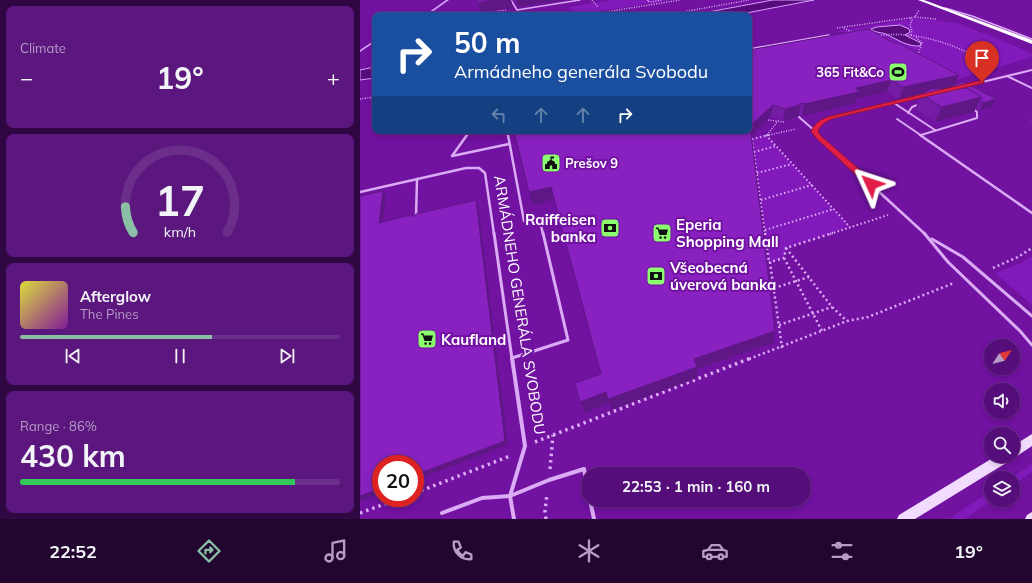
<!DOCTYPE html>
<html lang="en">
<head>
<meta charset="utf-8">
<style>
  :root { --surface:#550e79; --page:#5b177e; --text:#f1f3f6; --muted:#b69cc6; --line:#6b2e8a; --accent:#8abfa5 }
  body { margin:0; font-family:Mulish,sans-serif; background:var(--page); color:var(--text); height:100vh; display:flex; flex-direction:column; font-size:15px; white-space:nowrap }
  * { box-sizing:border-box; margin:0 }
  p { font-size:13px; color:var(--muted) }
  .icon { flex:none; width:22px; height:22px; fill:none; stroke:currentColor; stroke-width:2; stroke-linecap:round; stroke-linejoin:round }
  .map { position:relative; flex:1; overflow:hidden }
  .sheet { display:flex; flex-direction:column; gap:6px; padding:6px; background:#2f0843; width:360px }
  .sheet>* { flex:none }
  .top-card { position:absolute; left:12px; top:12px; width:380px; height:122px; border-radius:8px; box-shadow:0 2px 6px #0003,0 0 0 1px var(--line); background:#1a4fa0; color:#fff; overflow:hidden }
  .needle { width:26px; rotate:54deg }
  .controls { position:absolute; left:624px; top:339px; display:grid; gap:8px }
  .controls a { display:grid; place-items:center; width:36px; height:36px; border-radius:50%; background:var(--surface); box-shadow:0 2px 6px #0003,0 0 0 1px var(--line); font-size:20px }
  .speed { position:absolute; left:12px; top:455px; display:flex; gap:8px; font-size:20px; font-weight:700; text-align:center }
  .speed>* { display:grid; place-content:center; width:52px; height:52px; border-radius:50%; background:var(--surface); box-shadow:0 2px 6px #0003,0 0 0 1px var(--line); line-height:1 }
  .speed .limit { border:6px solid #d22; background:#fff; color:#111 }
  .pin { position:absolute; display:grid; place-items:center; width:34px; height:34px; color:#fff; margin:-41px -17px; border-radius:50% 50% 50% 0; rotate:-45deg; box-shadow:0 0 4px #0007 }
  .pin .icon { rotate:45deg }
  .me { position:absolute; width:44px; margin:-22px; rotate:312deg; stroke-linejoin:round; filter:drop-shadow(0 0 3px #0008) }
  .turn { display:flex; align-items:center; gap:14px; height:84px; padding:0 16px; font-size:18px }
  .turn .icon { width:52px; height:52px; stroke-width:2.5 }
  .turn b { display:block; font-size:28px; line-height:34px }
  .lanes { display:flex; align-items:center; height:38px; padding:0 16px; background:#0003; justify-content:center; gap:20px; direction:ltr }
  .lanes .off { opacity:.35 }
  .big { font-size:30px; font-weight:700; line-height:1.1 }
  .sheet .tile { flex:1; display:flex; flex-direction:column; justify-content:center; gap:6px; min-width:0; padding:0 14px; border-radius:8px; background:var(--page) }
  .sheet .dial { align-items:center; gap:0 }
  .dial svg { height:104px; overflow:visible; fill:none; stroke:var(--line); stroke-width:7; stroke-linecap:round; text-anchor:middle }
  .dial text { fill:var(--text); stroke:none }
  .song { display:flex; align-items:center; gap:12px }
  .cover { width:48px; height:48px; border-radius:6px; background:linear-gradient(135deg,hsl(60 70% 55%),hsl(290 70% 35%)) }
  .played { height:4px; border-radius:2px; background:linear-gradient(90deg,var(--accent) 60%,var(--line) 60%) }
  .keys { display:flex; justify-content:space-around; direction:ltr }
  .heat { display:flex; justify-content:space-between; align-items:center; font-size:22px; direction:ltr }
  .charge { height:6px; border-radius:3px; background:linear-gradient(90deg,#34c759 86%,var(--line) 0) }
  .trip { position:absolute; left:221px; top:467px; width:230px; height:40px; border-radius:20px; background:var(--surface); box-shadow:0 2px 6px #0003,0 0 0 1px var(--line); font-weight:700; line-height:40px; text-align:center }
  .dock { display:flex; height:64px; justify-content:space-around; align-items:center; background:#220630; color:var(--muted) }
  .dock .icon { width:28px; height:28px }
  .dock .current { color:var(--accent) }
  .dock b { font-size:18px; color:var(--text) }
  main { display:flex; flex:1; min-height:0 }
  .map>svg:first-child { display:block }
  .green { fill:#821abb }
  .water { fill:#570b7d; stroke:#d79ef8 }
  .lines { fill:none; stroke-linecap:round; stroke-linejoin:round }
  .stream { fill:#d79ef8; fill-rule:evenodd }
  .path-far3 { stroke:#dbabf5; stroke-width:1.5; stroke-dasharray:1 1.5; stroke-linecap:butt }
  .path-far2 { stroke:#dbabf5; stroke-width:2; stroke-dasharray:1.5 2.5; stroke-linecap:butt }
  .path-far1 { stroke:#dbabf5; stroke-width:2.5; stroke-dasharray:2 3; stroke-linecap:butt }
  .path { stroke:#dbabf5; stroke-width:3.5; stroke-dasharray:2.5 4; stroke-linecap:butt }
  .lane-far4 { stroke:#dbabf5; stroke-width:1.5 }
  .lane-far3 { stroke:#dbabf5; stroke-width:2 }
  .lane-far2 { stroke:#dbabf5; stroke-width:2.5 }
  .lane-far1 { stroke:#dbabf5; stroke-width:3 }
  .lane { stroke:#dbabf5; stroke-width:4 }
  .secondary { fill:#f2dcfd; fill-rule:evenodd }
  .primary { fill:#fdf9ff; fill-rule:evenodd }
  .wall { fill:#751ca5 }
  .shaded-wall { fill:#5f1786 }
  .building { fill:#8821c0; stroke:#5f1786 }
  .route { fill:#e11d48; stroke:#92132f }
  .labels { text-anchor:middle; dominant-baseline:central; stroke-width:4; stroke-linejoin:round; paint-order:stroke }
  .far-poi-label { font-size:13px; font-weight:bold; fill:#fff; stroke:#7112a1; text-anchor:end }
  .poi-label { font-size:15px; font-weight:bold; fill:#fff; stroke:#7112a1; text-anchor:start }
  .street-label { font-size:15px; fill:#fff; stroke:#7112a1 }
</style>
</head>
<body>
<main>
<section class="sheet">
<div class="tile"><p>Climate</p>
<div class="heat"><a>−</a><b class="big">19°</b><a>+</a></div>
</div>
<div class="tile dial"><svg viewBox="0 0 100 80">
<path d="M14 69A42 42 0 1 1 86 69"/>
<path d="M14 69A42 42 0 0 1 8 49" stroke="#8abfa5"/>
<text x="50" y="56" font-size="32" font-weight="700">17</text>
<text x="50" y="72" font-size="11">km/h</text>
</svg></div>
<div class="tile">
<div class="song"><i class="cover"></i><div><b>Afterglow</b><p>The Pines</p></div></div>
<div class="played"></div>
<div class="keys"><svg class="icon" aria-label="previous" viewBox="0 0 24 24"><path d="M18 5L8 12l10 7zM5 5v14"/></svg><svg class="icon" aria-label="pause" viewBox="0 0 24 24"><path d="M8 5v14M16 5v14"/></svg><svg class="icon" aria-label="next" viewBox="0 0 24 24"><path d="M6 5l10 7-10 7zM19 5v14"/></svg></div>
</div>
<div class="tile"><p>Range · 86%</p><b class="big">430 km</b><div class="charge"></div></div>
</section>
<div class="map">
<svg width="672" height="519" viewBox="0 0 672 519">
  <rect width="100%" height="100%" fill="#7112a1"/>
  <g class="green">
    <path d="M 252,0 L 310,0 L 216,15 L 209,7 Z"/>
    <path d="M 557,18 L 596,23 L 639,39 L 668,52 L 672,55 L 672,57 L 588,82 L 506,39 L 477,31 Z"/>
    <path d="M 406,135 L 490,227 L 426,248 L 424,258 L 410,262 L 392,139 Z"/>
    <path d="M 672,256 L 672,305 L 635,273 L 661,263 Z"/>
    <path d="M 672,464 L 672,472 L 653,485 L 653,478 L 651,478 Z"/>
    <path d="M 631,491 L 632,500 L 605,519 L 589,519 Z"/>
  </g>
  <g class="water">
    <path d="M 413,0 L 454,0 L 376,15 L 332,15 Z"/>
    <path d="M 540,25 L 549,29 L 550,32 L 545,35 L 561,43 L 560,46 C 548,47 536,39 526,34 C 521,32 515,33 511,29 L 517,27 Z"/>
    <path d="M 15,67 L 15,78 L 0,80 L 0,70 Z"/>
  </g>
  <g class="lines">
    <g class="stream">
      <path d="M 86,0 L 89,0 L 68,15 L 65,15 Z"/>
      <path d="M 15,40 L 15,42 L 0,52 L 0,50 Z"/>
    </g>
    <g class="path-far3">
      <path d="M 232,0 L 238,7"/>
      <path d="M 288,0 L 287,1 L 291,2 L 302,0"/>
      <path d="M 317,13 L 389,0"/>
      <path d="M 113,15 L 146,10"/>
      <path d="M 227,15 L 320,0"/>
      <path d="M 555,17 L 576,19"/>
      <path d="M 550,18 L 552,20 L 550,26 L 552,30 L 551,35"/>
      <path d="M 477,28 L 555,17 L 559,10"/>
      <path d="M 484,28 L 493,33"/>
      <path d="M 516,36 C 559,29 600,47 637,67"/>
      <path d="M 556,37 L 562,43 L 557,57"/>
      <path d="M 0,99 L 15,97"/>
      <path d="M 408,120 L 424,122"/>
      <path d="M 406,135 L 407,136"/>
      <path d="M 407,135 L 418,121"/>
      <path d="M 404,136 L 436,129"/>
    </g>
    <g class="path-far2">
      <path d="M 406,135 L 490,227"/>
      <path d="M 392,139 L 405,234"/>
      <path d="M 392,139 L 409,135"/>
      <path d="M 394,152 L 416,146"/>
      <path d="M 397,173 L 432,164"/>
      <path d="M 401,200 L 452,185"/>
      <path d="M 405,230 L 474,209"/>
      <path d="M 470,234 L 528,215"/>
    </g>
    <g class="path-far1">
      <path d="M 405,233 L 409,262"/>
      <path d="M 426,248 L 472,307 L 487,321"/>
      <path d="M 424,258 L 462,331"/>
      <path d="M 633,268 L 658,257 L 672,248"/>
      <path d="M 414,288 L 449,277"/>
      <path d="M 419,325 L 472,307"/>
      <path d="M 422,348 L 410,262 L 424,258 L 426,248 L 473,233"/>
      <path d="M 389,359 L 487,321 L 508,317 L 594,283"/>
    </g>
    <g class="path">
      <path d="M 175,442 L 391,358"/>
      <path d="M 190,469 L 193,435"/>
      <path d="M 55,493 L 150,456"/>
      <path d="M 0,513 L 41,498"/>
      <path d="M 186,519 L 185,511 L 187,494"/>
    </g>
    <g class="lane-far4">
      <path d="M 151,0 L 157,10 L 220,0"/>
      <path d="M 585,8 L 612,16 L 672,39"/>
      <path d="M 389,49 L 469,35 L 473,38"/>
    </g>
    <g class="lane-far3">
      <path d="M 647,76 L 672,88"/>
      <path d="M 606,86 L 672,70"/>
      <path d="M 534,103 L 575,130"/>
      <path d="M 548,113 L 552,107 L 560,104"/>
      <path d="M 439,117 L 455,131"/>
      <path d="M 537,119 L 562,136"/>
      <path d="M 147,131 L 148,136"/>
      <path d="M 561,135 L 617,118 L 617,112 L 612,108"/>
      <path d="M 106,136 L 110,131"/>
      <path d="M 458,136 L 455,131 L 458,125 L 467,119 L 563,96"/>
    </g>
    <g class="lane-far2">
      <path d="M 107,135 L 92,156 L 149,144"/>
      <path d="M 148,135 L 164,221 L 179,217 L 183,234"/>
      <path d="M 457,135 L 565,234"/>
      <path d="M 560,135 L 672,213"/>
      <path d="M 0,192 L 106,168 L 119,168 L 125,173 L 134,234"/>
      <path d="M 56,217 L 57,179"/>
    </g>
    <g class="lane-far1">
      <path d="M 134,233 L 152,359"/>
      <path d="M 564,233 L 588,262 L 660,331 L 672,345"/>
      <path d="M 572,239 L 603,257 L 672,316"/>
      <path d="M 152,358 L 208,340 L 183,233"/>
    </g>
    <g class="lane">
      <path d="M 152,358 L 165,446 L 150,496 L 154,519"/>
      <path d="M 230,500 L 234,519"/>
      <path d="M 82,513 L 122,498 L 150,496 L 189,480 L 224,469 L 228,491"/>
    </g>
    <g class="secondary">
      <path d="M 672,434 L 672,446 L 657,456 L 652,457 L 651,460 L 555,519 L 537,519 L 539,515 L 636,456 L 653,456 L 653,446 Z"/>
      <path d="M 672,512 L 672,519 L 665,519 L 667,515 Z"/>
    </g>
    <path class="primary" d="M 558,0 L 564,0 L 672,40 L 672,44 Z"/>
  </g>
  <g class="wall">
    <path d="M 116,0 L 151,0 L 153,8 L 121,12 Z"/>
    <path d="M 154,0 L 205,0 L 158,7 Z"/>
    <path d="M 534,43 L 599,75 L 594,86 L 585,88 L 593,88 L 595,84 L 636,99 L 632,107 L 619,111 L 616,107 L 614,112 L 575,122 L 555,109 L 561,94 L 562,94 L 539,99 L 527,92 L 497,99 L 495,104 L 442,116 L 439,115 L 437,117 L 423,121 L 411,116 L 392,136 L 413,343 L 337,369 L 337,378 L 251,410 L 249,403 L 224,413 L 241,374 L 194,199 L 173,205 L 389,50 Z"/>
    <path d="M 672,117 L 672,124 L 669,123 Z"/>
  </g>
  <g class="shaded-wall">
    <path d="M 137,0 L 151,0 L 153,8 L 121,12 L 118,3 Z"/>
    <path d="M 156,0 L 205,0 L 158,7 Z"/>
    <path d="M 599,75 L 594,86 L 539,99 L 543,87 Z"/>
    <path d="M 531,80 L 527,92 L 497,99 L 495,104 L 442,116 L 444,104 L 496,88 Z"/>
    <path d="M 621,97 L 614,112 L 575,122 L 582,107 Z"/>
    <path d="M 636,99 L 632,107 L 619,111 L 623,103 Z"/>
    <path d="M 441,103 L 439,115 L 437,117 L 423,121 L 425,109 Z"/>
    <path d="M 413,105 L 411,116 L 389,139 L 390,126 Z"/>
    <path d="M 191,187 L 195,199 L 173,205 L 169,192 Z"/>
    <path d="M 23,191 L 26,195 L 22,227 L 19,223 Z"/>
    <path d="M 116,200 L 118,205 L 148,445 L 55,480 L 55,475 Z"/>
    <path d="M 415,331 L 413,343 L 337,369 L 337,378 L 251,410 L 249,403 L 224,413 L 220,402 L 334,359 Z"/>
    <path d="M 21,488 L 21,493 L 0,501 L 0,496 Z"/>
  </g>
  <g class="building">
    <path d="M 117,0 L 137,0 L 118,3 Z"/>
    <path d="M 508,29 L 534,43 L 538,43 L 599,75 L 543,87 L 531,80 L 496,88 L 499,92 L 444,104 L 441,103 L 439,105 L 425,109 L 413,105 L 390,126 L 415,331 L 334,359 L 337,367 L 248,399 L 246,392 L 220,402 L 215,383 L 241,374 L 191,187 L 169,192 L 154,131 L 389,131 L 389,50 Z"/>
    <path d="M 604,82 L 636,99 L 623,103 L 621,99 L 621,97 L 607,88 L 602,88 L 595,84 Z"/>
    <path d="M 592,88 L 607,88 L 621,97 L 582,107 L 561,94 L 571,89 Z"/>
    <path d="M 23,191 L 19,223 L 51,215 L 53,217 L 56,214 L 116,200 L 145,441 L 55,475 L 55,464 L 21,464 L 21,488 L 0,496 L 0,196 Z"/>
  </g>
  <path class="route" d="M 622,80 L 624,81 L 624,83 L 475,118 C 467,121 462,123 458,131 L 461,136 L 514,182 L 514,186 L 508,186 L 456,138 L 451,131 C 456,122 461,119 471,116 Z"/>
  <defs>
    <symbol id="stadium-square" viewBox="-11 -11 22 22"><rect x="-9" y="-9" width="18" height="18" rx="4" fill="#8bff6f" stroke="#7112a1"/><path d="M0-5a6.5 5 0 1 0 0 10a6.5 5 0 1 0 0-10ZM-3.5-1.8h7v3.6h-7Z" fill="#111"/></symbol>
    <symbol id="civic-square" viewBox="-11 -11 22 22"><rect x="-9" y="-9" width="18" height="18" rx="4" fill="#8bff6f" stroke="#7112a1"/><path d="M-.6-6.5H3V-4.5H.6V-3L4-1V1h2V6H-6V1h2V-1L-.6-3ZM-1.2 2.5V6h2.4V2.5Z" fill="#111"/></symbol>
    <symbol id="bank-square" viewBox="-11 -11 22 22"><rect x="-9" y="-9" width="18" height="18" rx="4" fill="#8bff6f" stroke="#7112a1"/><path d="M-6-4H6V4H-6ZM0-2.3a2.3 2.3 0 1 0 0 4.6a2.3 2.3 0 1 0 0-4.6Z" fill="#111"/></symbol>
    <symbol id="supermarket-square" viewBox="-11 -11 22 22"><rect x="-9" y="-9" width="18" height="18" rx="4" fill="#8bff6f" stroke="#7112a1"/><path d="M-6-5.5h2.5l.6 2H6L4.5 2H-2.5L-4.4-4H-6ZM-1.5 3.2a1.3 1.3 0 1 0 .1 0ZM3 3.2a1.3 1.3 0 1 0 .1 0Z" fill="#111"/></symbol>
  </defs>
  <g fill-rule="evenodd">
    <use href="#stadium-square" x="527" y="61" width="22" height="22"/>
    <use href="#civic-square" x="180" y="152" width="22" height="22"/>
    <use href="#bank-square" x="239" y="217" width="22" height="22"/>
    <use href="#supermarket-square" x="291" y="222" width="22" height="22"/>
    <use href="#bank-square" x="285" y="265" width="22" height="22"/>
    <use href="#supermarket-square" x="56" y="328" width="22" height="22"/>
  </g>
  <g class="labels">
    <g class="far-poi-label">
      <text x="524" y="72">365 Fit&amp;Co</text>
      <text x="205" y="163" text-anchor="start">Prešov 9</text>
    </g>
    <g class="poi-label">
      <text x="236" y="219" text-anchor="end">Raiffeisen<tspan x="236" dy="17">banka</tspan></text>
      <text x="316" y="224">Eperia<tspan x="316" dy="17">Shopping Mall</tspan></text>
      <text x="310" y="267">Všeobecná<tspan x="310" dy="17">úverová banka</tspan></text>
      <text x="81" y="339">Kaufland</text>
    </g>
    <g class="street-label">
      <text transform="translate(160 305) rotate(81)">ARMÁDNEHO GENERÁLA SVOBODU</text>
    </g>
  </g>
</svg>
<div class="controls">
<a><svg class="needle" viewBox="-14 -14 28 28"><path d="M0-13l5 13h-10z" fill="#e53935"/><path d="M0 13l5-13h-10z" fill="#b69cc6"/></svg></a>
<a><svg class="icon" aria-label="sound" viewBox="0 0 24 24"><path d="M4 9h4l5-4v14l-5-4H4zM17 9q2 3 0 6"/></svg></a>
<a><svg class="icon" aria-label="search" viewBox="0 0 24 24"><circle cx="10" cy="10" r="6"/><path d="M15 15l6 6"/></svg></a>
<a><svg class="icon" aria-label="layers" viewBox="0 0 24 24"><path d="M12 4l9 5-9 5-9-5zM3 14l9 5 9-5"/></svg></a>
</div>
<div class="speed"><div class="limit">20</div></div>
<div class="pin" style="left:622px;top:82px;background:#d93025"><svg class="icon" aria-label="arrive" viewBox="0 0 24 24"><path d="M6 21V4h12l-3 4 3 4H6"/></svg></div>
<svg class="me" style="left:511px;top:184px" viewBox="-20 -20 40 40"><path d="M0-17L14 15 0 8-14 15z" fill="#e11d48" stroke="#fff" stroke-width="4"/></svg>
<div class="trip">22:53 · 1 min · 160 m</div>
<div class="top-card">
<div class="turn"><svg class="icon" aria-label="right" viewBox="0 0 24 24"><path d="M7 20v-9h11M14 6l5 5-5 5"/></svg><div><b>50 m</b>Armádneho generála Svobodu</div></div>
<div class="lanes"><svg class="icon off" aria-label="left" viewBox="0 0 24 24"><path d="M17 20v-9H6M10 6l-5 5 5 5"/></svg><svg class="icon off" aria-label="ahead" viewBox="0 0 24 24"><path d="M12 20V5M6 11l6-6 6 6"/></svg><svg class="icon off" aria-label="ahead" viewBox="0 0 24 24"><path d="M12 20V5M6 11l6-6 6 6"/></svg><svg class="icon" aria-label="right" viewBox="0 0 24 24"><path d="M7 20v-9h11M14 6l5 5-5 5"/></svg></div>
</div>
</div>
</main>
<nav class="dock">
<b>22:52</b>
<svg class="icon current" aria-label="directions" viewBox="0 0 24 24"><path d="M12 3l9 9-9 9-9-9zM9 14v-3h6M13 9l2 2-2 2"/></svg>
<svg class="icon" aria-label="music" viewBox="0 0 24 24"><path d="M9 18V5l10-2v13"/><circle cx="6" cy="18" r="3"/><circle cx="16" cy="16" r="3"/></svg>
<svg class="icon" aria-label="phone" viewBox="0 0 24 24"><path d="M5 4h4l2 5-3 2q2 4 5 5l2-3 5 2v4C11 20 4 13 5 4z"/></svg>
<svg class="icon" aria-label="climate" viewBox="0 0 24 24"><path d="M12 3v18M4 7l16 10M4 17L20 7"/></svg>
<svg class="icon" aria-label="car" viewBox="0 0 24 24"><path d="M5 17H2v-5l4-1 3-4h7l3 4 3 1v5h-3M9 17h6M6 11h13"/><circle cx="7" cy="17" r="2"/><circle cx="17" cy="17" r="2"/></svg>
<svg class="icon" aria-label="filters" viewBox="0 0 24 24"><path d="M4 7h16M4 17h16"/><circle cx="9" cy="7" r="2"/><circle cx="15" cy="17" r="2"/></svg>
<b>19°</b>
</nav>
</body>
</html>
